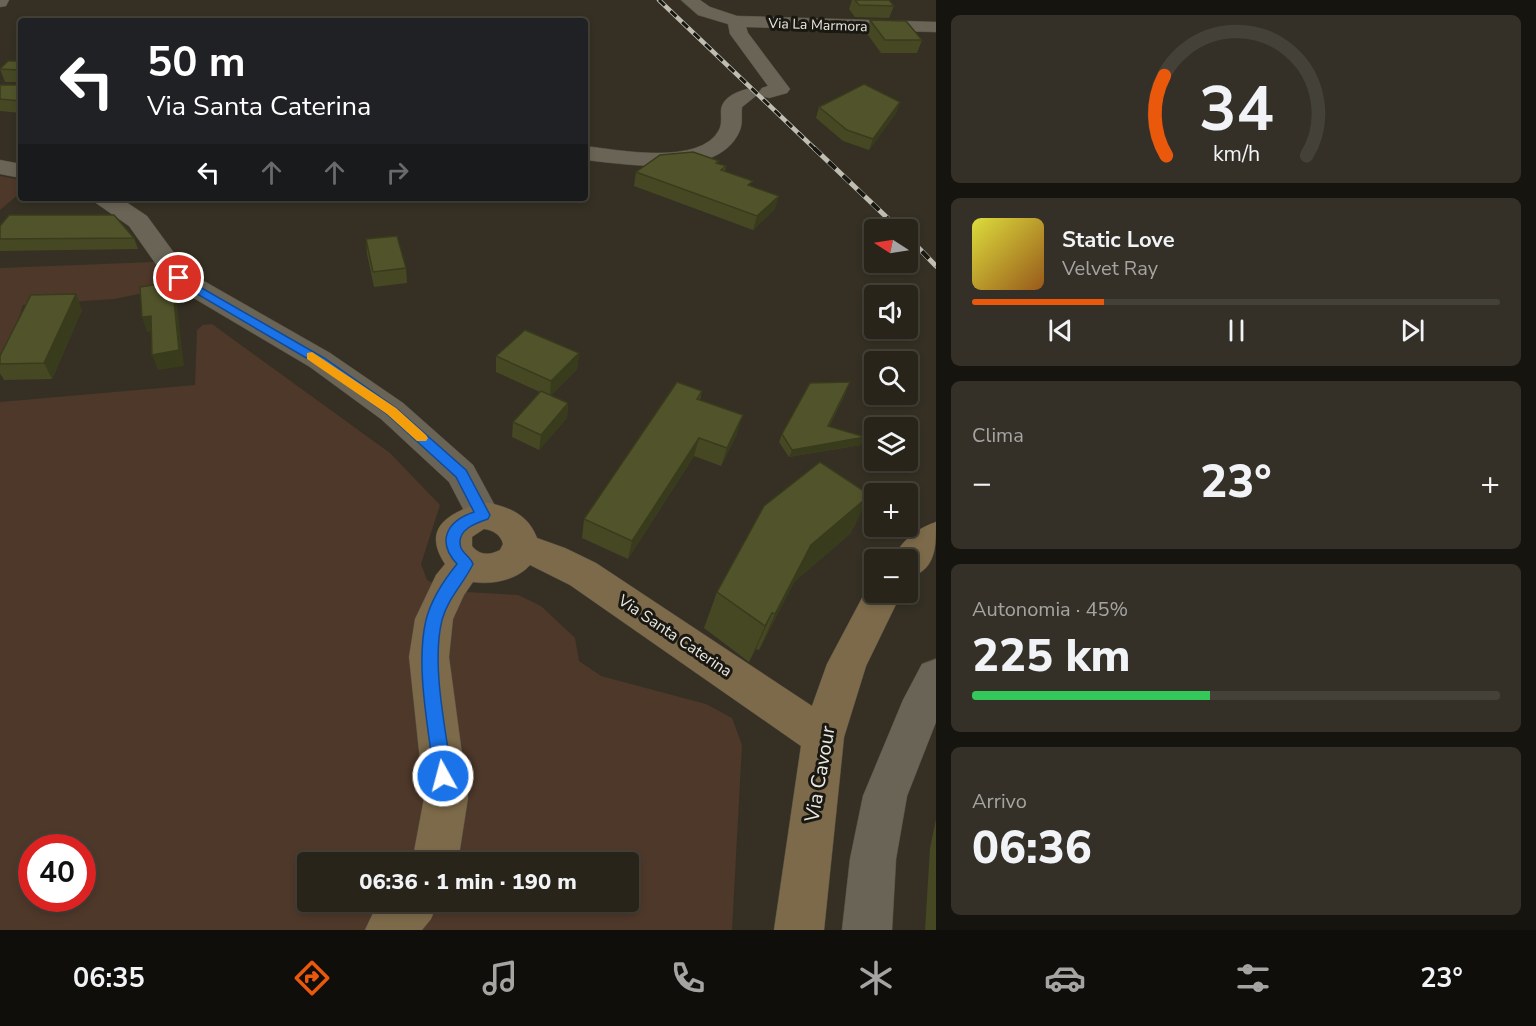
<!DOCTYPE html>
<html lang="it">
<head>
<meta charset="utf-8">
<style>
  :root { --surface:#28241a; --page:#343027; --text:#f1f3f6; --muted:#a5a4a2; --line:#444139; --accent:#ea580c }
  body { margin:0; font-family:"Nunito Sans",sans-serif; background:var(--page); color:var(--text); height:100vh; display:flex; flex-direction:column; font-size:22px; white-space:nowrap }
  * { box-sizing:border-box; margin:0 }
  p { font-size:20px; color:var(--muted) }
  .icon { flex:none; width:33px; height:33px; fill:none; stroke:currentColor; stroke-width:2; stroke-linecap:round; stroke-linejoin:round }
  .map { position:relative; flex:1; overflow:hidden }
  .sheet { display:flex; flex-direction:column; gap:15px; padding:15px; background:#16140e; width:600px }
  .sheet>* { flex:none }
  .hud { position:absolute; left:18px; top:18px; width:570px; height:183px; border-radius:6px; box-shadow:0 3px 9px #0003,0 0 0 2px var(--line); background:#202124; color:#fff; overflow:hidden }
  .needle { width:39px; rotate:282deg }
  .tools { position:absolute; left:864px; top:219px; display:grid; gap:12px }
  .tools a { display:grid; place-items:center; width:54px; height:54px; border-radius:6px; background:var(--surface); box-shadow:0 3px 9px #0003,0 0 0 2px var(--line); font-size:30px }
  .speed { position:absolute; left:18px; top:834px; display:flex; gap:12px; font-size:30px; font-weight:700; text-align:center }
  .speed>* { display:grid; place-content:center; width:78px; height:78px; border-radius:50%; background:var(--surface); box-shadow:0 3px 9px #0003,0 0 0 2px var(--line); line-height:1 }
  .speed .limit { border:9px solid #d22; background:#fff; color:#111 }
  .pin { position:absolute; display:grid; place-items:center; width:51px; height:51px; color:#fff; margin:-26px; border:3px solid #fff; border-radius:50%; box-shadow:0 2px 6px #0007 }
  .me { position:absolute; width:66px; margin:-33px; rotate:353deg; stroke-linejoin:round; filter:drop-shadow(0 0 4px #0008) }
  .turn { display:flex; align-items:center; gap:21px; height:126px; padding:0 30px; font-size:27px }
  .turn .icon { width:78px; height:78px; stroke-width:2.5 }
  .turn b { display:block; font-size:42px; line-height:51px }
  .lanes { display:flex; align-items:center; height:57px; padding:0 30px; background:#0003; justify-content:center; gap:30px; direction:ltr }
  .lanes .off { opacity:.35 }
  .big { font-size:45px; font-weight:800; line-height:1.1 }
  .sheet .tile { flex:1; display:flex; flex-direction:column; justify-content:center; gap:9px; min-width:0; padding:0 21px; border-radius:9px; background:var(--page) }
  .sheet .dial { align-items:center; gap:0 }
  .dial svg { height:156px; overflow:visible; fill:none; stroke:var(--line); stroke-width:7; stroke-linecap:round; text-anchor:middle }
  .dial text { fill:var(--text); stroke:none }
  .song { display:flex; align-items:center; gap:18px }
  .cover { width:72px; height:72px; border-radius:9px; background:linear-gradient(135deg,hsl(60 70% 55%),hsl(30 70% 35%)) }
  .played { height:6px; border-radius:3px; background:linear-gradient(90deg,var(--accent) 25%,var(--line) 25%) }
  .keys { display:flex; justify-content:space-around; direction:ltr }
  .heat { display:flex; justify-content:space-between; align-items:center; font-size:33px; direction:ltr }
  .charge { height:9px; border-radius:4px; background:linear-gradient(90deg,#34c759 45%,var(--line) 0) }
  .trip { position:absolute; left:297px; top:852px; width:342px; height:60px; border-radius:6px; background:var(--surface); box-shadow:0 3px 9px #0003,0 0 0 2px var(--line); font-weight:800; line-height:60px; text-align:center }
  .tab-bar { display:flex; height:96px; justify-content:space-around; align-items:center; background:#100e0a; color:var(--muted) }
  .tab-bar .icon { width:42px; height:42px }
  .tab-bar .on { color:var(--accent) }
  .tab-bar b { font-size:27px; color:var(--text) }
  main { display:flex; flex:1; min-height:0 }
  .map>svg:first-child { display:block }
  .green { fill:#4e382a; fill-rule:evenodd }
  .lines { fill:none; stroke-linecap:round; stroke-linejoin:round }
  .street-casing { stroke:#524e42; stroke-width:1 }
  .secondary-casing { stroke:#524e42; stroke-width:1 }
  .street { fill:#696455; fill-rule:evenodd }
  .secondary { fill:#7d6a4a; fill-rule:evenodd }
  .rail-far1-casing { stroke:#c0bdb3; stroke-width:4.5 }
  .rail-casing { stroke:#c0bdb3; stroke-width:5 }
  .rail-far1 { stroke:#1a1812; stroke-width:3; stroke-dasharray:8; stroke-linecap:butt }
  .rail { stroke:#1a1812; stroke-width:4; stroke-dasharray:10; stroke-linecap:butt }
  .wall { fill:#464824 }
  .shaded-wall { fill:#393b1d }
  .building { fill:#51542a; stroke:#393b1d; stroke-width:1.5 }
  .route { fill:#1a73e8; stroke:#114b97; stroke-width:1.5 }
  .slow { fill:#f59e0b }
  .labels { text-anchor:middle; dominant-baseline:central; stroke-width:6; stroke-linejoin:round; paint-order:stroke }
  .far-street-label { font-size:14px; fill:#ebe8df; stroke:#1a1812 }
  .street-label { font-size:16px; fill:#ebe8df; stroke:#1a1812 }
  .near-street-label { font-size:20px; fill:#ebe8df; stroke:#1a1812 }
</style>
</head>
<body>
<main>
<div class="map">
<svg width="936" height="930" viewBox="0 0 936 930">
  <rect width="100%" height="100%" fill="#353023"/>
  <g class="green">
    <path d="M 0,176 L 21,180 L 21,192 L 0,210 Z"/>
    <path d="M 154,262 L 173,287 L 114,299 L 23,305 L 0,376 L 0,268 Z"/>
    <path d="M 212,324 L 390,453 L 440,505 L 421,564 L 427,580 L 448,591 L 518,595 L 541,606 L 575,638 L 579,661 L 601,676 L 706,704 L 732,718 L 742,745 L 732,930 L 0,930 L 0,402 L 195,385 L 197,330 L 203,325 ZM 32,848 L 82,848 L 82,898 L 32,898 ZM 308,862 L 628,862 L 628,902 L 308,902 Z"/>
  </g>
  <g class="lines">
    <defs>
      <g id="street">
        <path d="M 0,0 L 9,0 L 6,6 L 0,7 Z"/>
        <path d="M 681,0 L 700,0 L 710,7 L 737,16 L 936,22 L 936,32 L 746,27 L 748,33 L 790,89 L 787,93 L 769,98 L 762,96 L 759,92 L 762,88 L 768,86 L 730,34 L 728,24 L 698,15 Z"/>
        <path d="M 747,89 L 754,91 L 757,95 L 742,107 C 741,115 743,122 740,130 C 720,181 627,164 585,160 L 585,146 C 618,150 700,166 719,130 C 722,124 721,118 721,112 C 721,98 736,92 747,89 Z"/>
        <path d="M 0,160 L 21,164 L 21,178 L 0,174 Z"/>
        <path d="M 92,198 L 120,198 L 147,216 L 188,272 L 330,353 L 403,403 L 473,465 L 500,515 L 495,524 L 483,528 L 471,524 L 449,482 L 381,419 L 310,367 L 170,284 L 129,226 L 96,203 Z"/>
        <path d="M 936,659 L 936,722 L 907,796 L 896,859 L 892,930 L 842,930 L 850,859 L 863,796 L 903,700 L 922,664 Z"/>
      </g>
      <g id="secondary">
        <path d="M 483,502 C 508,506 528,514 537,538 L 565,548 L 596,563 L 812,706 L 827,664 L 871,581 L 874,580 L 874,592 L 902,592 L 866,666 L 844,737 L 824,930 L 774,930 L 801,746 L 570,585 L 530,565 C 517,580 492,585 473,582 L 464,595 L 453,619 L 449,657 L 468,798 L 458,862 L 412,862 L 424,798 L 409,657 L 415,619 L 436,575 L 445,564 C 420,526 452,512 483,502 ZM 484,529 C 493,530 501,535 503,544 L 500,550 C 490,555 480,556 472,546 L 472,537 Z"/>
        <path d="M 936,522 C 936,548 936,570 908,578 L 908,560 L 892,560 C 902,540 916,529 936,522 Z"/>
        <path d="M 382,902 L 438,902 L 431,919 L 422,930 L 365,930 L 373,913 Z"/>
      </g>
    </defs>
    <use href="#street" class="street-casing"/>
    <use href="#secondary" class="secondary-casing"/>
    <use href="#street" class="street"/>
    <use href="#secondary" class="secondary"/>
    <defs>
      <path id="rail-far1" d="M 659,0 L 816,150"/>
      <g id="rail">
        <path d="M 814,148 L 900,230"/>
        <path d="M 908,237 L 936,266"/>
      </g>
    </defs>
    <use href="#rail-far1" class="rail-far1-casing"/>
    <use href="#rail" class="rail-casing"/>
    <use href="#rail-far1" class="rail-far1"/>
    <use href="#rail" class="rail"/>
  </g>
  <g class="wall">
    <path d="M 852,0 L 889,0 L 894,6 L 889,18 L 855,17 L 849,9 Z"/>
    <path d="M 870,20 L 922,40 L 917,53 L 881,53 L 866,32 Z"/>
    <path d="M 21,61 L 21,113 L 0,111 L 0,85 L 18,85 L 18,82 L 5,82 L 0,69 Z"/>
    <path d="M 900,102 L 896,113 L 869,150 L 843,141 L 816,118 L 819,107 Z"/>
    <path d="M 719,161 L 718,163 L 726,166 L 725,171 L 752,186 L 775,209 L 753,230 L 634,186 L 636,172 Z"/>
    <path d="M 0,226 L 134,238 L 138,249 L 0,251 Z"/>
    <path d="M 366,239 L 406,268 L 407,283 L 374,287 L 367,254 Z"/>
    <path d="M 82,310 L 52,379 L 4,380 L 0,373 L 0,356 Z"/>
    <path d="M 579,353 L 577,369 L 551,395 L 568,403 L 567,418 L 539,450 L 512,437 L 513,422 L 540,392 L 496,372 L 496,356 Z"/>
    <path d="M 847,390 L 829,427 L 861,445 L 789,457 L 779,442 L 782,434 Z"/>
    <path d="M 702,391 L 700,400 L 737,434 L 721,466 L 694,456 L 628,559 L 582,538 L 584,519 Z"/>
    <path d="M 851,533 L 794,582 L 759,650 L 756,649 L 749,662 L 704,628 L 717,592 Z"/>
    <path d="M 936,819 L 936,930 L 925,930 L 930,848 Z"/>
  </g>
  <g class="shaded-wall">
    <path d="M 900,102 L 896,113 L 869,150 L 873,139 Z"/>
    <path d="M 779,196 L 775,209 L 753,230 L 757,216 Z"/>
    <path d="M 172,282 L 176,298 L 184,366 L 158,370 L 152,355 Z"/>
    <path d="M 76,294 L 82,310 L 52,379 L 44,363 Z"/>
    <path d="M 151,316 L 156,331 L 147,332 L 142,317 Z"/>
    <path d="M 579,353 L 577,369 L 550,397 L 551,381 Z"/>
    <path d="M 568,403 L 567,418 L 539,450 L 541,435 Z"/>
    <path d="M 743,415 L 737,434 L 721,466 L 727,448 Z"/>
    <path d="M 865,437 L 861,445 L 789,457 L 792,450 Z"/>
    <path d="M 699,438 L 694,456 L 628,559 L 632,541 Z"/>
    <path d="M 870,495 L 851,533 L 794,582 L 759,650 L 775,614 L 811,545 Z"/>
    <path d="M 772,613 L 756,649 L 749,662 L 765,626 Z"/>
  </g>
  <g class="building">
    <path d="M 855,0 L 889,0 L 894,6 L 859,5 Z"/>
    <path d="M 870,20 L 906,21 L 922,40 L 885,40 Z"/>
    <path d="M 8,61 L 21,61 L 21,101 L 0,99 L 0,85 L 18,85 L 18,70 L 0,69 Z"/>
    <path d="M 864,84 L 900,102 L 873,139 L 847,130 L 819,107 Z"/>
    <path d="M 693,152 L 719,161 L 716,163 L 726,166 L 721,170 L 753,181 L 748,185 L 779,196 L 757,216 L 636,172 L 660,155 Z"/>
    <path d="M 9,215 L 114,215 L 134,238 L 0,239 L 0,226 Z"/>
    <path d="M 397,236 L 406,268 L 373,272 L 366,239 Z"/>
    <path d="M 172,282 L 179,350 L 152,355 L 151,316 L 142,317 L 140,287 Z"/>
    <path d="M 76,294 L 44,363 L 0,364 L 0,356 L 31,295 Z"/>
    <path d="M 525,330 L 579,353 L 551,381 L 496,356 Z"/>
    <path d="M 677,382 L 702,391 L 697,399 L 743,415 L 727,448 L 699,438 L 632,541 L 584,519 Z"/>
    <path d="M 850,382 L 828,426 L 865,437 L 792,450 L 782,434 L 810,383 Z"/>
    <path d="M 541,391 L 568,403 L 541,435 L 513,422 Z"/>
    <path d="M 820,462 L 870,495 L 811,545 L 775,614 L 772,613 L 765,626 L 717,592 L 764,506 Z"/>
  </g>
  <path class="route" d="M 179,275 L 324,358 L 396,408 L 466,470 L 490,515 L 488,519 C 476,523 455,530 461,548 C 463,553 471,558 473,564 C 464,583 448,598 442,620 C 431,665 446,730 452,776 L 449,783 L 443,785 L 437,783 L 434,776 C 429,730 415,666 426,620 C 431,600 444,580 457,564 C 436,541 447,521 474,512 L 456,477 L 387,414 L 315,363 L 175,281 L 173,278 Z"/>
  <path class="slow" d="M 312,352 L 396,408 L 426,435 L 428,438 L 426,441 L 417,441 L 387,414 L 307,359 L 307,353 Z"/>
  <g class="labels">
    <g class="far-street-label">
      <text transform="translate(818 25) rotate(2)">Via La Marmora</text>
    </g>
    <g class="street-label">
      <text transform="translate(675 636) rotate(34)">Via Santa Caterina</text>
    </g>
    <g class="near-street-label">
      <text transform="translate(820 774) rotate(-80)">Via Cavour</text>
    </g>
  </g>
</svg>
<div class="tools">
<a><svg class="needle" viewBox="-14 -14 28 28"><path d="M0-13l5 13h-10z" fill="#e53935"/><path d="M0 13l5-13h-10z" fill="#a5a4a2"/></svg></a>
<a><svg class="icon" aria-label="sound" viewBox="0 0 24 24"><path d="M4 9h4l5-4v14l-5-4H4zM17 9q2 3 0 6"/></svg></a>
<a><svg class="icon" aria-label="search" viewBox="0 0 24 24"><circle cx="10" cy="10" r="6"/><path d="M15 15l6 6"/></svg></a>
<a><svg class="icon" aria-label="layers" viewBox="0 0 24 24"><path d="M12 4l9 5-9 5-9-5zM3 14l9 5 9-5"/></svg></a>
<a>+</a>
<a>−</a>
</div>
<div class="speed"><div class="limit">40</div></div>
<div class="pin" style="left:179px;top:278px;background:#d93025"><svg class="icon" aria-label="arrive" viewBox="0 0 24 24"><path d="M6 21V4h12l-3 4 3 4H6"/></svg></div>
<svg class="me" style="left:443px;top:776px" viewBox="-20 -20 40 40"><circle r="17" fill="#1a73e8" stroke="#fff" stroke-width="3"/><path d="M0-11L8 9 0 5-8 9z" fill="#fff"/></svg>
<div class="trip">06:36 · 1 min · 190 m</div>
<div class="hud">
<div class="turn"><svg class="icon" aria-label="left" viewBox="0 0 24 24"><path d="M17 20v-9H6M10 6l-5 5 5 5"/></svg><div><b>50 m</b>Via Santa Caterina</div></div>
<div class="lanes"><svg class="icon" aria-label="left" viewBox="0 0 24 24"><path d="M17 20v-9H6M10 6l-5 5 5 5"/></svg><svg class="icon off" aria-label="ahead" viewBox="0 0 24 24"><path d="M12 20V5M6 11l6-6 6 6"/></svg><svg class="icon off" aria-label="ahead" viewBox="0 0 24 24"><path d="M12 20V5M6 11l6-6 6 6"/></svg><svg class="icon off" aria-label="right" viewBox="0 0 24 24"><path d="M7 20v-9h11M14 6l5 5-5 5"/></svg></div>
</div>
</div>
<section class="sheet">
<div class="tile dial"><svg viewBox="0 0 100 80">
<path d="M14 69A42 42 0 1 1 86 69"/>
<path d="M14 69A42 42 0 0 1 13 28" stroke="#ea580c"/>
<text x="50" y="56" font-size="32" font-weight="700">34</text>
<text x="50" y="72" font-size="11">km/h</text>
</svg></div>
<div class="tile">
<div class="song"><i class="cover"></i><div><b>Static Love</b><p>Velvet Ray</p></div></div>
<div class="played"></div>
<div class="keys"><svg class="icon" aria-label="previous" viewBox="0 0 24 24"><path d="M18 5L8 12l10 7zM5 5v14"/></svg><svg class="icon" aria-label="pause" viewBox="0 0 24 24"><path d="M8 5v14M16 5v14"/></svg><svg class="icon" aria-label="next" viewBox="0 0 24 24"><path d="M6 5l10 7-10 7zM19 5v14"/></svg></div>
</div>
<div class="tile"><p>Clima</p>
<div class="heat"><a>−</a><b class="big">23°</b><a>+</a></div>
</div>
<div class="tile"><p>Autonomia · 45%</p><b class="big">225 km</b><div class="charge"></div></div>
<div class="tile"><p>Arrivo</p><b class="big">06:36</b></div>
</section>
</main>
<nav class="tab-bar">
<b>06:35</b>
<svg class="icon on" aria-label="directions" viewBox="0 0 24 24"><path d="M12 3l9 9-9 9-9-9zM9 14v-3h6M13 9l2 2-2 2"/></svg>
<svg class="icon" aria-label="music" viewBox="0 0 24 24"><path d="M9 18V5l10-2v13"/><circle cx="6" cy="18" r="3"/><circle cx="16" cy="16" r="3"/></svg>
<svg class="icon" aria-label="phone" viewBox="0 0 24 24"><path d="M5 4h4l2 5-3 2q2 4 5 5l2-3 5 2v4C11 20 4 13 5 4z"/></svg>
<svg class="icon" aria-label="climate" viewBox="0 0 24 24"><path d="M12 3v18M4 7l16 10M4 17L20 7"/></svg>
<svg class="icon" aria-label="car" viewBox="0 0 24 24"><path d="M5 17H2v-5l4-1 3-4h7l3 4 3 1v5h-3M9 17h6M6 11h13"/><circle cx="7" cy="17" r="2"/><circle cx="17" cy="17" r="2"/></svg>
<svg class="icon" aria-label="filters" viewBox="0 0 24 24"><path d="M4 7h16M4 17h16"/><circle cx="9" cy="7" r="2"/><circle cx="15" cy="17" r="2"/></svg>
<b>23°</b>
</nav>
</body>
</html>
